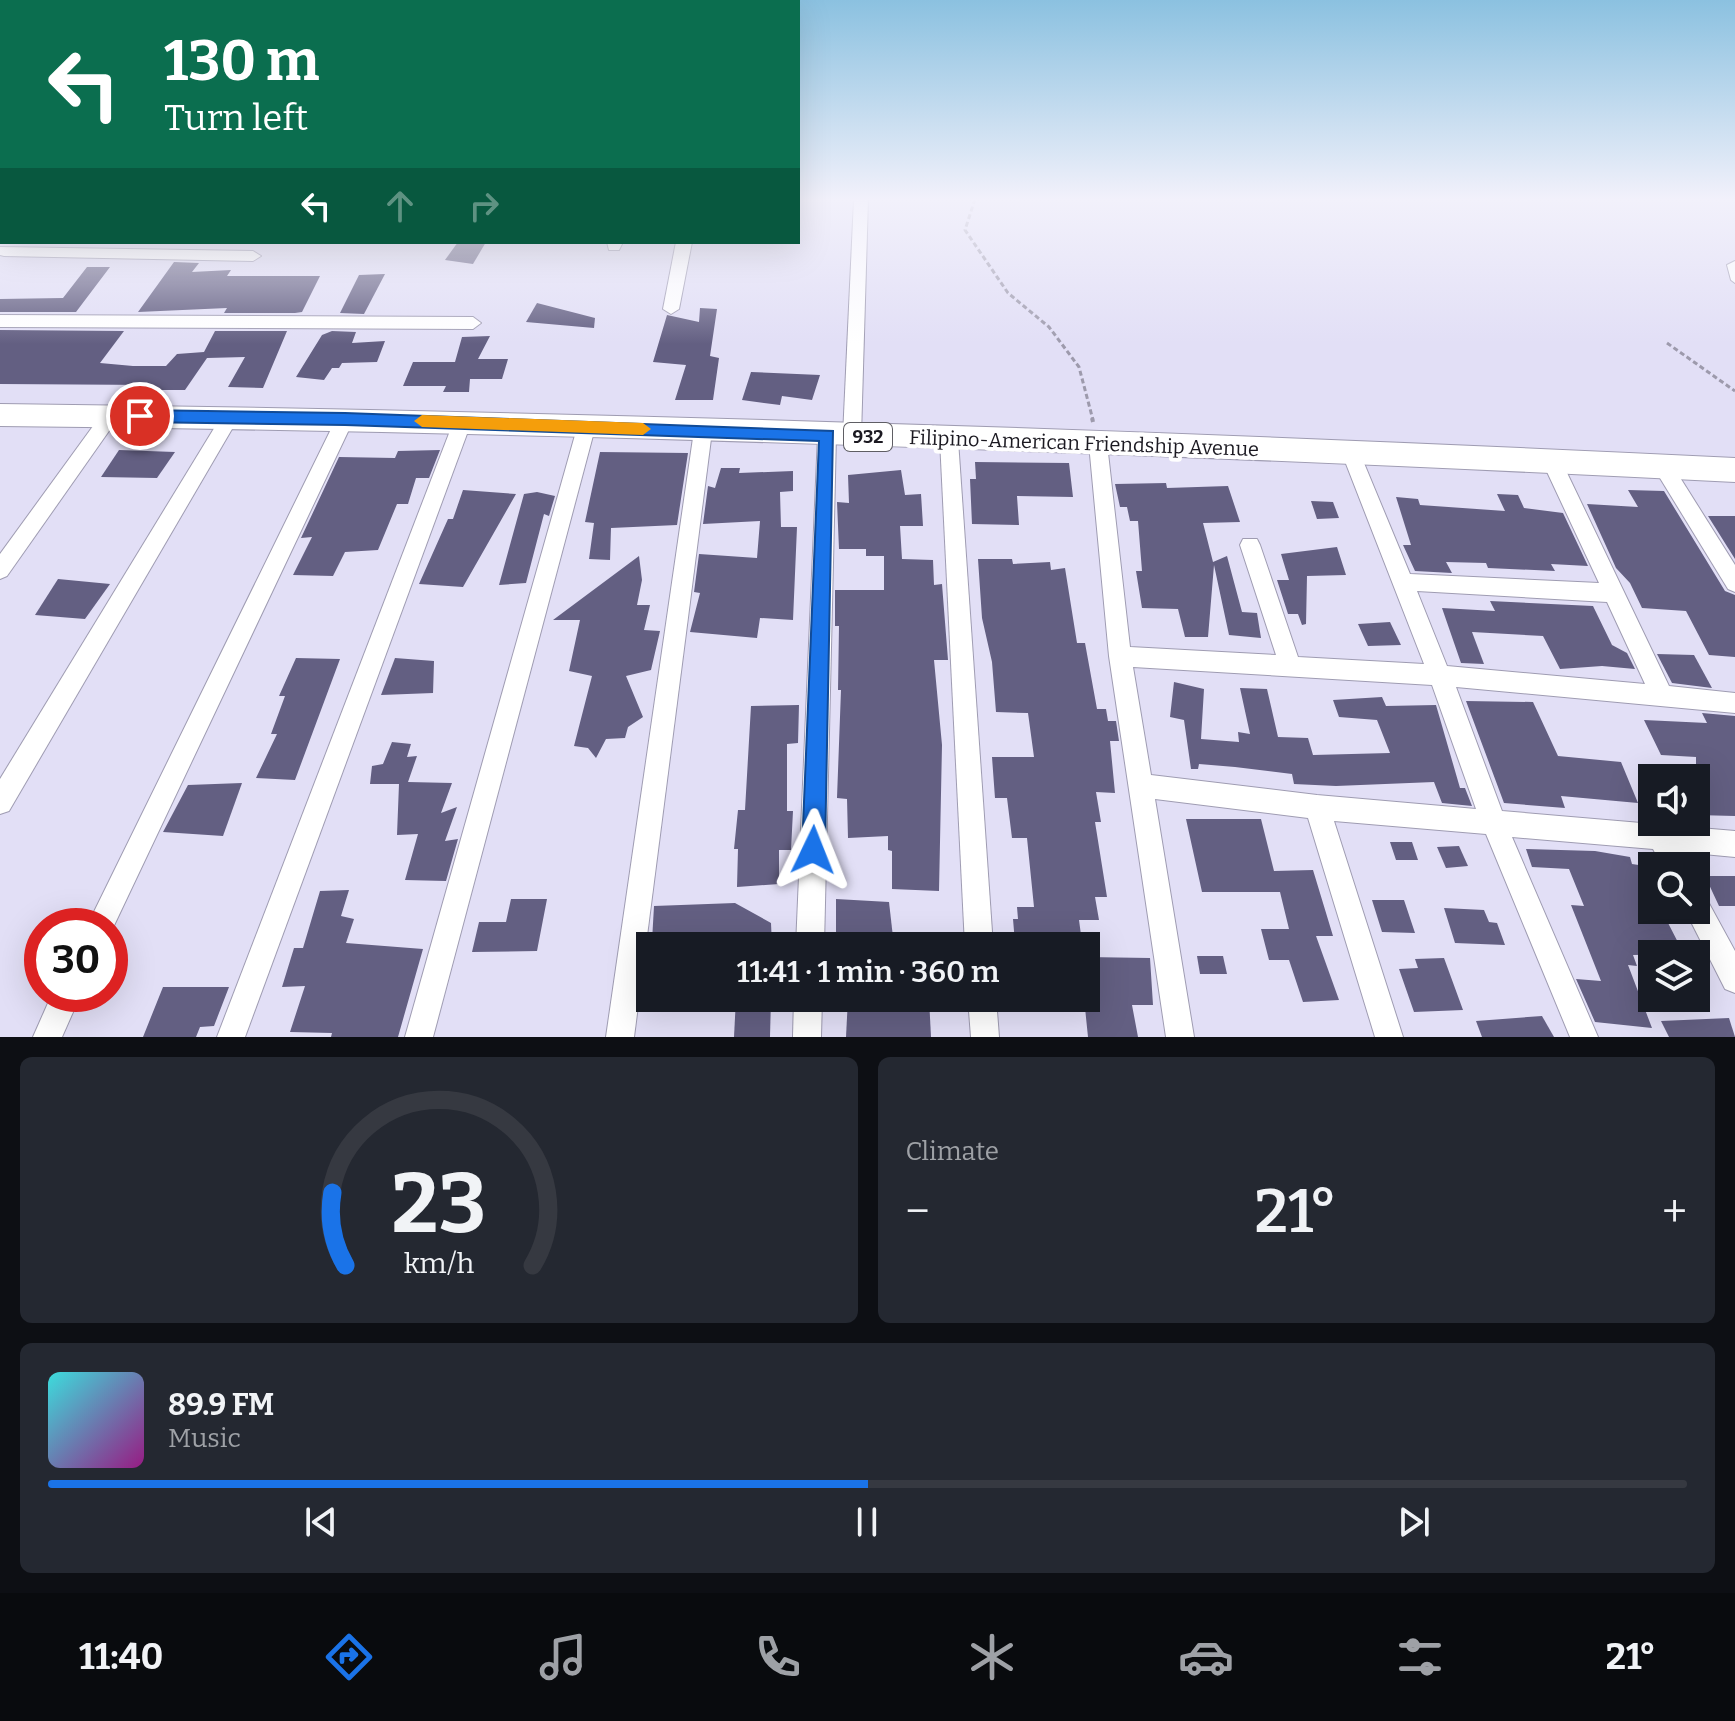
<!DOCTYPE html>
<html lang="en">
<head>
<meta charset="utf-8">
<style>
  :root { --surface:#171b24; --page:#242831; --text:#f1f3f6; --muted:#9ea1a6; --line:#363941; --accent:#1a73e8 }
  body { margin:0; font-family:Bitter,serif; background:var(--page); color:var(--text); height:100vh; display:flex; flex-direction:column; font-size:30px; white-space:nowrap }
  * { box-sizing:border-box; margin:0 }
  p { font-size:26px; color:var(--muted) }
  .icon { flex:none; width:44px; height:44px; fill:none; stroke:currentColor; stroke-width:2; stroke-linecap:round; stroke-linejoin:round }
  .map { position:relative; height:1037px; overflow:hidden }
  .drawer { display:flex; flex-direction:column; gap:20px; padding:20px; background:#0d0f14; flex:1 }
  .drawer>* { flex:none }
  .hud { position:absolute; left:0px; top:0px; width:800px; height:244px; box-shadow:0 8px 32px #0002; background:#0b6e4f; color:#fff; overflow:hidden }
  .fabs { position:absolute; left:1638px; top:764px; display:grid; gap:16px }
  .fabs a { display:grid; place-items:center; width:72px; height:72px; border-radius:0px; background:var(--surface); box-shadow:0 8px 32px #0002; font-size:40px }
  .speed { position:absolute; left:24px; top:908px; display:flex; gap:16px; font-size:40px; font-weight:700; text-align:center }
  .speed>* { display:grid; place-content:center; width:104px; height:104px; border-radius:50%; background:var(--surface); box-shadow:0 8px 32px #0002; line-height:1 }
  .speed .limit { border:12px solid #d22; background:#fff; color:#111 }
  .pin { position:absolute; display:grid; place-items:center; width:68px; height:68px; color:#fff; margin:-34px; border:4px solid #fff; border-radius:50%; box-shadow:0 2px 8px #0007 }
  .me { position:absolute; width:88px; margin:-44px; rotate:2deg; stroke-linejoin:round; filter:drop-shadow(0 0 6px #0008) }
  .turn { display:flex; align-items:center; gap:28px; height:168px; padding:0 32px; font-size:36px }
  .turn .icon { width:104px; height:104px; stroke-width:2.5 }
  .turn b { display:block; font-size:56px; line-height:68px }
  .lanes { display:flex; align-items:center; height:76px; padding:0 32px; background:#0003; justify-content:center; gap:40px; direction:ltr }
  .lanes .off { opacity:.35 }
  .big { font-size:60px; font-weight:600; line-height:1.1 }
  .drawer .card { flex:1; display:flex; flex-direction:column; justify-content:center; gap:12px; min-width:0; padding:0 28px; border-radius:12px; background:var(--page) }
  .drawer .dial { align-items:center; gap:0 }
  .dial svg { height:208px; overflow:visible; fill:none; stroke:var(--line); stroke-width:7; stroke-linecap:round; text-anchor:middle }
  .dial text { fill:var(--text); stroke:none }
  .song { display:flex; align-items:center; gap:24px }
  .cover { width:96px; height:96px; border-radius:12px; background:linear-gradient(135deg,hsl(180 70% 55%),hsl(310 70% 35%)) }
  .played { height:8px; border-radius:4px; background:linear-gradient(90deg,var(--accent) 50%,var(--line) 50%) }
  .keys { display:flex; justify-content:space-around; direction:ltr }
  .heat { display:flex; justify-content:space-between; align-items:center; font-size:44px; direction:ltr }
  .drawer .tiles { flex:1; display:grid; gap:20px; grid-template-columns:1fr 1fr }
  .card:last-child { grid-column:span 2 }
  .trip { position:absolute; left:636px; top:932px; width:464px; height:80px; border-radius:0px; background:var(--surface); box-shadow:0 8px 32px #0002; font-weight:600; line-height:80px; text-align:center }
  .dock { display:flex; height:128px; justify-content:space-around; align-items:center; background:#090b0e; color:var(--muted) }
  .dock .icon { width:56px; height:56px }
  .dock .active { color:var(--accent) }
  .dock b { font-size:36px; color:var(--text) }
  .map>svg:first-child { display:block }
  .building { fill:#635f82 }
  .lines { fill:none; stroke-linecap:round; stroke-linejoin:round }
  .service-casing { stroke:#9f9cb2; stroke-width:2 }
  .minor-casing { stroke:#9f9cb2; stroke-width:2 }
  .primary-casing { stroke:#9f9cb2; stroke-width:2 }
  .path-far1 { stroke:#9d9aac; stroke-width:3; stroke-dasharray:5 3; stroke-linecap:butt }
  .path { stroke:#9d9aac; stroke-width:4; stroke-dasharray:6 4; stroke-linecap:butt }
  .service { fill:#fff; fill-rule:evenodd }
  .minor { fill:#fff; fill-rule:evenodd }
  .primary { fill:#fff; fill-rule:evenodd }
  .route { fill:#1a73e8; stroke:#114b97; stroke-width:2 }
  .slow { fill:#f59e0b }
  .labels { text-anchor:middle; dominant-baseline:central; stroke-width:8; stroke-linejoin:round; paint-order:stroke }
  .shield { fill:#fff; stroke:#5f5e64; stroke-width:2 }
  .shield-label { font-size:18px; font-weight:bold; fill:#1b1921 }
  .street-label { font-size:20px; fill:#1b1921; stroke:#fff }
</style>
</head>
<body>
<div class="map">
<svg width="1735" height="1037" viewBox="0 0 1735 1037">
  <rect width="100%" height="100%" fill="#e2dff6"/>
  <g class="building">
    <path d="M 458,242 L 486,242 L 473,264 L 445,260 Z"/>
    <path d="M 174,262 L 199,263 L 192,272 L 231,270 L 227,276 L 320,276 L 302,312 L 295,313 L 224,313 L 227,308 L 138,312 Z"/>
    <path d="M 87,267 L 110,267 L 76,312 L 0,312 L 0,299 L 63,298 Z"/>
    <path d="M 385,274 L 364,314 L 340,313 L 359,275 Z"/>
    <path d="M 537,303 L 595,318 L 594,328 L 526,322 Z"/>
    <path d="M 700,308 L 717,309 L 710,356 L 719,358 L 713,400 L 675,400 L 686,365 L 653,362 L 667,315 L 699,322 Z"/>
    <path d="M 0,330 L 124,331 L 100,363 L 133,366 L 166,366 L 177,354 L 204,352 L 215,331 L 287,331 L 263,388 L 228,387 L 245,357 L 207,358 L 185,390 L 152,390 L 153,385 L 0,384 Z"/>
    <path d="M 332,331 L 356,332 L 352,343 L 385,341 L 377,362 L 342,363 L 339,368 L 332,368 L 324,380 L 296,377 L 322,335 Z"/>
    <path d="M 490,336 L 478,359 L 508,359 L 502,379 L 470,379 L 469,392 L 443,392 L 446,386 L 403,386 L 413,362 L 455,362 L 462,337 Z"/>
    <path d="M 751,372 L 820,375 L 812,400 L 782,396 L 780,405 L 742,400 Z"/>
    <path d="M 119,450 L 175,452 L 157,478 L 101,477 Z"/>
    <path d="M 440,450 L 429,478 L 416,478 L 408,504 L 397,504 L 378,550 L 345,552 L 333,576 L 293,575 L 312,537 L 301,538 L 339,457 L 395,458 L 398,451 Z"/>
    <path d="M 600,452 L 688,453 L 677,525 L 611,528 L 610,560 L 589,559 L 594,523 L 585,522 Z"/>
    <path d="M 975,462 L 1069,463 L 1073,497 L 1017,496 L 1019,525 L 972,524 L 970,479 L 976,479 Z"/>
    <path d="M 721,468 L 740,468 L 739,473 L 793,471 L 793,491 L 780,492 L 781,527 L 797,527 L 793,620 L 760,618 L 757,638 L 690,632 L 700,593 L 694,592 L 699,554 L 757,558 L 760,521 L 703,524 L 708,486 L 715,488 Z"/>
    <path d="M 901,470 L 905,495 L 921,494 L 923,526 L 900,526 L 902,559 L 933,560 L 934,585 L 942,584 L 948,660 L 934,660 L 942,745 L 939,891 L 892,889 L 892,851 L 888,850 L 888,836 L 848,838 L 847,799 L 837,798 L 841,690 L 838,690 L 839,626 L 835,626 L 835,590 L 884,590 L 884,556 L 866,556 L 866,549 L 839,549 L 837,502 L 849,503 L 848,475 Z"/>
    <path d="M 1166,483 L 1167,488 L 1228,486 L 1240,522 L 1203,523 L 1213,562 L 1227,556 L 1242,612 L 1257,613 L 1261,638 L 1229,635 L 1214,565 L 1208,637 L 1185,637 L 1178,609 L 1142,608 L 1136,571 L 1142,571 L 1138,521 L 1130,521 L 1127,507 L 1120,507 L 1115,484 Z"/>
    <path d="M 463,490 L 516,494 L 463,587 L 419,584 L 448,519 L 453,519 Z"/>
    <path d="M 1628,490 L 1664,491 L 1725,591 L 1735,595 L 1735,657 L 1709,655 L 1686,611 L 1642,608 L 1630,583 L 1616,568 L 1587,504 L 1638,507 Z"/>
    <path d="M 537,492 L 555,496 L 549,516 L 544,514 L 526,583 L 499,585 L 524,494 Z"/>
    <path d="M 1497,494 L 1518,495 L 1524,508 L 1563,513 L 1588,566 L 1551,564 L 1555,571 L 1488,568 L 1486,563 L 1446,562 L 1452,573 L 1415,571 L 1403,545 L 1411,545 L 1396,497 L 1418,499 L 1420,505 L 1505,511 Z"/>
    <path d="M 1311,501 L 1333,502 L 1339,518 L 1317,519 Z"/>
    <path d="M 1708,516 L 1735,516 L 1735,559 Z"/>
    <path d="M 1337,547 L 1346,575 L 1307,576 L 1306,624 L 1302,625 L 1298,614 L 1288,614 L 1277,580 L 1289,580 L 1281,554 Z"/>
    <path d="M 639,556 L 642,580 L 637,605 L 650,605 L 644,630 L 660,631 L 651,670 L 626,676 L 643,717 L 628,727 L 625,738 L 606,739 L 596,758 L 588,748 L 574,746 L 592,676 L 569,671 L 580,620 L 553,620 Z"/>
    <path d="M 978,559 L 1012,559 L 1013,564 L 1050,562 L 1051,570 L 1065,568 L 1077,643 L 1085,643 L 1097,709 L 1106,709 L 1108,721 L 1116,721 L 1119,741 L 1110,741 L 1115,793 L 1096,792 L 1101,822 L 1095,822 L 1107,897 L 1095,897 L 1099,920 L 1079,920 L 1081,935 L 1044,935 L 1044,943 L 1015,943 L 1013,919 L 1018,919 L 1017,907 L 1034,907 L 1027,838 L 1012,838 L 1007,798 L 995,798 L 992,757 L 1034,757 L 1028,713 L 996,712 L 992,662 L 982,618 Z"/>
    <path d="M 58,579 L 110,584 L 85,619 L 35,615 Z"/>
    <path d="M 1490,601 L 1593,606 L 1612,645 L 1627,653 L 1635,669 L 1602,666 L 1560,669 L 1543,636 L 1472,632 L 1484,664 L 1461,663 L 1442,608 L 1495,611 Z"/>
    <path d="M 1390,622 L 1401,645 L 1368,646 L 1358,624 Z"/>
    <path d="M 1657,654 L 1694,655 L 1712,688 L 1672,683 Z"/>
    <path d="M 296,658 L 340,659 L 295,780 L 256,778 L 277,734 L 271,734 L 285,696 L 279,696 Z"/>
    <path d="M 395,658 L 434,661 L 433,693 L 381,695 Z"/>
    <path d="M 1174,682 L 1204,689 L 1201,739 L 1239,742 L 1238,732 L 1250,734 L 1240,688 L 1267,689 L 1278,737 L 1308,738 L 1313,755 L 1390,753 L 1377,720 L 1339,717 L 1333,700 L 1382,697 L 1386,706 L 1436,705 L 1460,788 L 1465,788 L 1472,806 L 1442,803 L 1434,782 L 1336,786 L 1294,784 L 1292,774 L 1235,767 L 1199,764 L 1198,769 L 1191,769 L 1184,720 L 1170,717 Z"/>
    <path d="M 1466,701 L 1533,702 L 1558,756 L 1621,762 L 1638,803 L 1561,796 L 1565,808 L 1504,803 Z"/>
    <path d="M 799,705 L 798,743 L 787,744 L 787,811 L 793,811 L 791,850 L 779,850 L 779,884 L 737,887 L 738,849 L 734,849 L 738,810 L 745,810 L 751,706 Z"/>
    <path d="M 1702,713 L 1735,716 L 1735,816 L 1696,815 L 1696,757 L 1661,755 L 1644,720 L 1707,723 Z"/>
    <path d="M 392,742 L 411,744 L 407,757 L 417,756 L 408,782 L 452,783 L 441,813 L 457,807 L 445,841 L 458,839 L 446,881 L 405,880 L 418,834 L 397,835 L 399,784 L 370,784 L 372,766 L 383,764 Z"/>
    <path d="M 242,783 L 223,836 L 163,832 L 188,785 Z"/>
    <path d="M 1186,819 L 1261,819 L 1274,871 L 1313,870 L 1333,936 L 1316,936 L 1339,1000 L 1303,1002 L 1289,960 L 1269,960 L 1261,929 L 1289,929 L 1280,892 L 1202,892 Z"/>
    <path d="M 1390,842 L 1412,842 L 1418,860 L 1396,860 Z"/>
    <path d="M 1459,846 L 1468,866 L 1446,868 L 1437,847 Z"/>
    <path d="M 1526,849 L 1595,851 L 1630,857 L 1632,864 L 1652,867 L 1652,921 L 1667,921 L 1684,954 L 1633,955 L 1637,966 L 1628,965 L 1652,1028 L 1595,1022 L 1576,979 L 1601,981 L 1571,905 L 1584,906 L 1569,869 L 1532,867 Z"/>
    <path d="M 1705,876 L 1735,876 L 1735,906 L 1719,906 Z"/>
    <path d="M 349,890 L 341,916 L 354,919 L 346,943 L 423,949 L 398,1037 L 331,1037 L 332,1033 L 290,1032 L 305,986 L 282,987 L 294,948 L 303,948 L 320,891 Z"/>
    <path d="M 511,899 L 547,899 L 537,951 L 472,952 L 479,922 L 506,922 Z"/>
    <path d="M 836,899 L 889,902 L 894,946 L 836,946 Z"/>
    <path d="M 1372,900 L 1404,900 L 1415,933 L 1382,932 Z"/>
    <path d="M 735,903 L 771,923 L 772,946 L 736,946 L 736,940 L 687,946 L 652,941 L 654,906 Z"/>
    <path d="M 1444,908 L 1484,910 L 1489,922 L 1497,923 L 1505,945 L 1455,943 Z"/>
    <path d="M 1197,956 L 1223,956 L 1227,974 L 1200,974 Z"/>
    <path d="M 1086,957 L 1150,958 L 1153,1005 L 1132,1005 L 1138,1037 L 1088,1037 L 1084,998 Z"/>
    <path d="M 1444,958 L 1463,1010 L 1414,1012 L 1399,969 L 1418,968 L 1415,959 Z"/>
    <path d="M 163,987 L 229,987 L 214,1026 L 200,1027 L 196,1037 L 143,1037 Z"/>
    <path d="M 736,998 L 771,998 L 770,1037 L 734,1037 Z"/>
    <path d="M 848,998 L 929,998 L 931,1037 L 846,1037 Z"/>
    <path d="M 1542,1016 L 1554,1037 L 1482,1037 L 1476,1021 Z"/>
    <path d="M 1729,1018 L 1735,1037 L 1669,1037 L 1661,1021 Z"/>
  </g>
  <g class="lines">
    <defs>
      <path id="service" d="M 1735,261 L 1735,283 L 1731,280 L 1727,265 Z"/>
      <g id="minor">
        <path d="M 854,199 L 868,199 L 861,436 L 852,443 L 843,436 Z"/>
        <path d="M 0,221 L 2,222 L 2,232 L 0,231 Z"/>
        <path d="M 607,242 L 623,242 L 619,250 L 609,250 Z"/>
        <path d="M 676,242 L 692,242 L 679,309 L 671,314 L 663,309 Z"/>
        <path d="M 0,247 L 253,251 L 261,256 L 253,261 L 4,256 L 0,255 Z"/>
        <path d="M 0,315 L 473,317 L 481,323 L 473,329 L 0,327 Z"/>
        <path d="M 110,409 L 116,411 L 119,416 L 116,421 L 7,576 L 0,579 L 0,554 L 104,411 Z"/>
        <path d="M 230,410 L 239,417 L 9,811 L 0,814 L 0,779 L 224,412 Z"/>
        <path d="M 345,412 L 354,419 L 110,934 L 110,926 L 87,926 L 336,419 Z"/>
        <path d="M 462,416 L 471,423 L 245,1037 L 217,1037 L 453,423 Z"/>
        <path d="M 586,421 L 595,428 L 433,1037 L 405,1037 L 577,428 Z"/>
        <path d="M 703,424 L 712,431 L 634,1037 L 606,1037 L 694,431 Z"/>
        <path d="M 827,428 L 836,435 L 824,946 L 796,946 L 818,435 Z"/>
        <path d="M 949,433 L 958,440 L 993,946 L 965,946 L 940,440 Z"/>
        <path d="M 1098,437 L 1107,444 L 1130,647 L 1276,655 L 1240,545 L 1243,539 L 1257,539 L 1260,545 L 1298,657 L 1424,664 L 1341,451 L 1343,446 L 1357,446 L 1359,451 L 1410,574 L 1599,583 L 1541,459 L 1551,452 L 1558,454 L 1669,686 L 1735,693 L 1735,713 L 1456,687 L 1502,811 L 1735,831 L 1735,857 L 1682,852 L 1689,866 L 1662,866 L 1653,849 L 1512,837 L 1598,1037 L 1570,1037 L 1486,834 L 1334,821 L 1403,1037 L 1375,1037 L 1308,818 L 1155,799 L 1194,1037 L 1166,1037 L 1109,656 L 1089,444 ZM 1417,591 L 1607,602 L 1645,684 L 1447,666 ZM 1133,667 L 1432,685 L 1476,809 L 1317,795 L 1151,775 Z"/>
        <path d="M 1662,458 L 1669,460 L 1735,565 L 1735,592 L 1728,589 L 1652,465 Z"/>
        <path d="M 1696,892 L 1705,896 L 1735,951 L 1735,993 L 1725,989 L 1685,910 L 1696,910 Z"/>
        <path d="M 52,994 L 81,994 L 62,1037 L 33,1037 Z"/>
        <path d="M 794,998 L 822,998 L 821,1037 L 793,1037 Z"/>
        <path d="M 968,998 L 996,998 L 999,1037 L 971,1037 Z"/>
      </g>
      <path id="primary" d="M 0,404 C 579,411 1157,430 1735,458 L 1735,482 C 1157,453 579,432 0,426 Z"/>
    </defs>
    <use href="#service" class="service-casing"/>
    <use href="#minor" class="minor-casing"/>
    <use href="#primary" class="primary-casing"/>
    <g class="path-far1">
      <path d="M 975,199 L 965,230 L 1008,293 L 1049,327 L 1079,367 L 1093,420"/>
      <path d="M 1667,343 L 1735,391"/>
    </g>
    <path class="path" d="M 1092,418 L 1093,422"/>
    <use href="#service" class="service"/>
    <use href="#minor" class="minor"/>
    <use href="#primary" class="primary"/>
  </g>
  <linearGradient id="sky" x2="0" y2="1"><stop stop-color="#8bc1e0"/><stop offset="0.58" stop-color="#f2f1fb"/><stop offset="1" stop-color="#f2f1fb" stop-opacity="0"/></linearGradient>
  <rect width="1735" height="344" fill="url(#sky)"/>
  <path class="route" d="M 140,410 L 345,413 L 833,431 L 825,850 L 821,858 L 813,862 L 805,858 L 802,850 L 819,441 L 345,425 L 140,422 L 131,416 Z"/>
  <path class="slow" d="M 422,415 L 643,423 L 651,429 L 643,435 L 422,427 L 414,421 Z"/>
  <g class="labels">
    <rect class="shield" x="844" y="423" width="48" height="28" rx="6"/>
    <g class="shield-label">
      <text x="868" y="437">932</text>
    </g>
    <g class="street-label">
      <text transform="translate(1084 443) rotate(2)">Filipino-American Friendship Avenue</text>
    </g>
  </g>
</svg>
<div class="fabs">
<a><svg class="icon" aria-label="sound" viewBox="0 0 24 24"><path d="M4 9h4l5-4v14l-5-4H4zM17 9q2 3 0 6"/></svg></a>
<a><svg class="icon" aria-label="search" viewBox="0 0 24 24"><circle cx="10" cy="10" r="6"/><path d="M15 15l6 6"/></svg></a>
<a><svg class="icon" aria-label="layers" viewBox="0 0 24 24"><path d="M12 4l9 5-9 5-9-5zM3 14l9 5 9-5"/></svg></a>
</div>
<div class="speed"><div class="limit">30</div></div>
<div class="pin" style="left:140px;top:416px;background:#d93025"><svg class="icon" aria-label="arrive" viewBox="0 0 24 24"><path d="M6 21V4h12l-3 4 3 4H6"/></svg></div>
<svg class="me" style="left:813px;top:850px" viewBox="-20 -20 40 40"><path d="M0-17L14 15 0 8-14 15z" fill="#1a73e8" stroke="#fff" stroke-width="4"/></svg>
<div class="trip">11:41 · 1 min · 360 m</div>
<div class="hud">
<div class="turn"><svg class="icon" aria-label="left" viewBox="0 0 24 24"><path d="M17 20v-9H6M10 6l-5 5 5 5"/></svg><div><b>130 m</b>Turn left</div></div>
<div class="lanes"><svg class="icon" aria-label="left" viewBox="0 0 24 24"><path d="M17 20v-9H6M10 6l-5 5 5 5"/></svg><svg class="icon off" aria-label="ahead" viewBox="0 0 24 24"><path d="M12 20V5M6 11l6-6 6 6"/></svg><svg class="icon off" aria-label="right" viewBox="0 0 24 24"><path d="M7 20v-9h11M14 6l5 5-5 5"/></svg></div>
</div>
</div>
<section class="drawer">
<div class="tiles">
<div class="card dial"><svg viewBox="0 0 100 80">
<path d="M14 69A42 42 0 1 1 86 69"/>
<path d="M14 69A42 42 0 0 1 9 41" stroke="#1a73e8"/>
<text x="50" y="56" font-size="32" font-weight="700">23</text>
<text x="50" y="72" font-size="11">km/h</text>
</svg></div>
<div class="card"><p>Climate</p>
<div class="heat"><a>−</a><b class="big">21°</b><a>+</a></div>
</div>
<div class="card">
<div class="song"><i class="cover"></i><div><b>89.9 FM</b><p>Music</p></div></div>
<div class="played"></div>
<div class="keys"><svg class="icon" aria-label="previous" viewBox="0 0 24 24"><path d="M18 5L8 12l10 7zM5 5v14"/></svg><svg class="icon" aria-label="pause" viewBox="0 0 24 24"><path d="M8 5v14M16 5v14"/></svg><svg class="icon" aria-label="next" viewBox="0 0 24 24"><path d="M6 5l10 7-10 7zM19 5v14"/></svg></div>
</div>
</div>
</section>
<nav class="dock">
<b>11:40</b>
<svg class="icon active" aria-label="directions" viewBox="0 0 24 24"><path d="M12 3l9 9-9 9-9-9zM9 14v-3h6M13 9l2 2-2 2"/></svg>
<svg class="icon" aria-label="music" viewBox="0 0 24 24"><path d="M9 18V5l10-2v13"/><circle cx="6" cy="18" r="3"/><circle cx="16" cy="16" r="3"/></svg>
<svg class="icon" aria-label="phone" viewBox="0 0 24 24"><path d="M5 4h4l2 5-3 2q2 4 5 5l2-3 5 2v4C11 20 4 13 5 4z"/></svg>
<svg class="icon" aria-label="climate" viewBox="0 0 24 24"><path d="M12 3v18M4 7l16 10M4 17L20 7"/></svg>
<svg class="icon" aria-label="car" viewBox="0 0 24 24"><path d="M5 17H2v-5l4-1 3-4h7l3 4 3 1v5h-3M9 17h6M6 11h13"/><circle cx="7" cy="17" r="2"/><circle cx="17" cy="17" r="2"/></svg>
<svg class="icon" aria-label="filters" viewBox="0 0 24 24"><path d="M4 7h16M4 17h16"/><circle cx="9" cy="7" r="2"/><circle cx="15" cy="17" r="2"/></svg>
<b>21°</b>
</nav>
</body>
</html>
